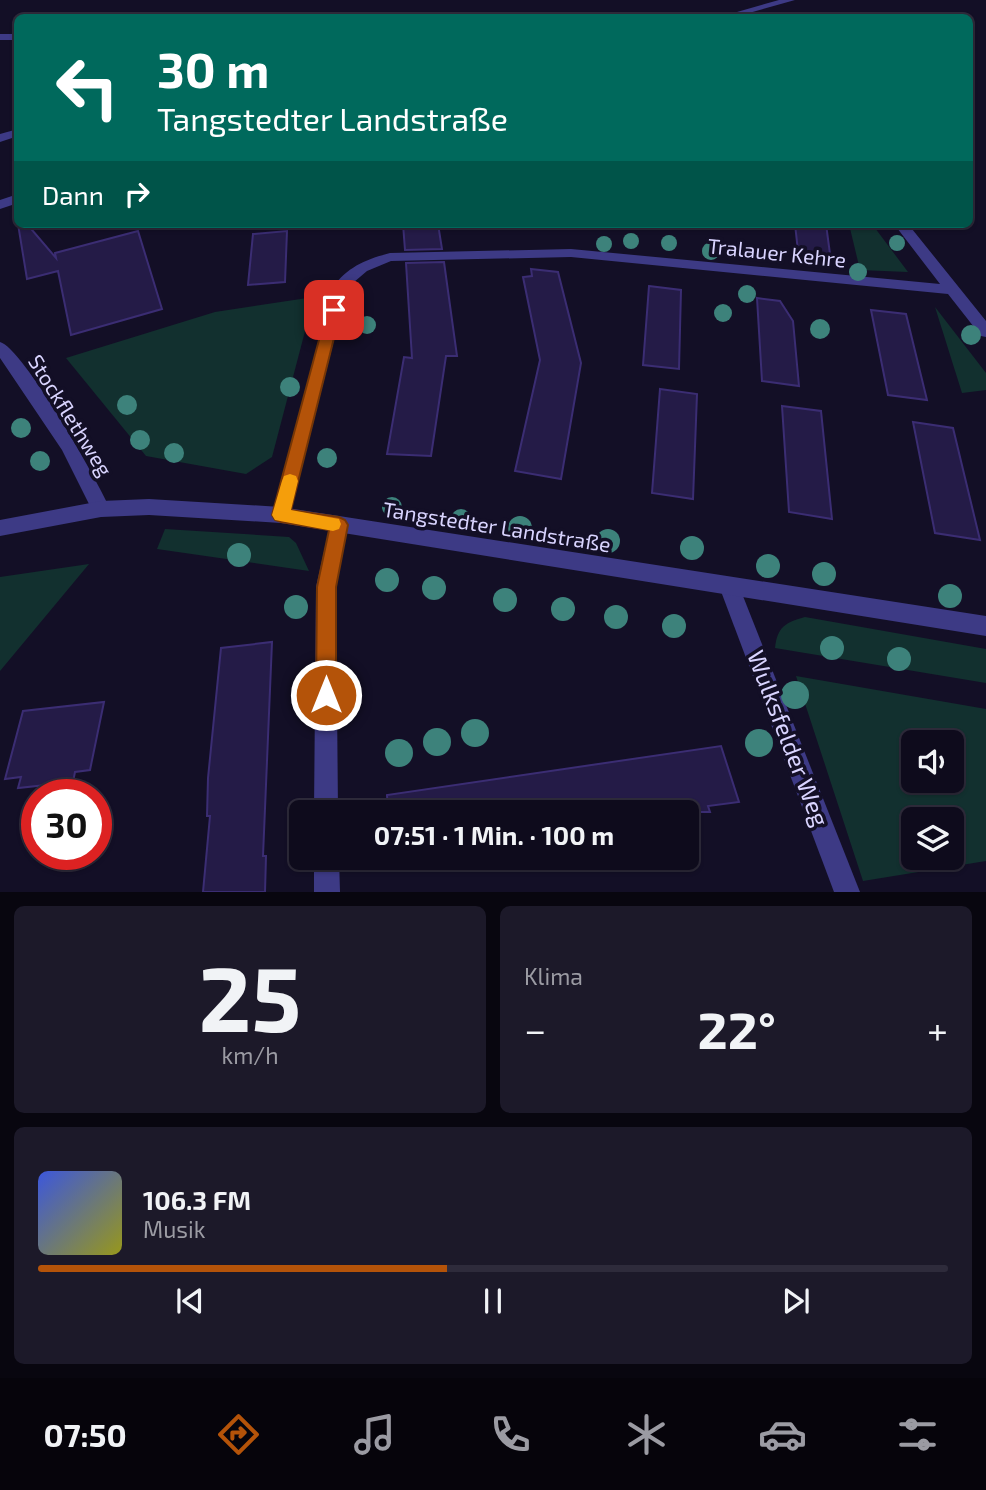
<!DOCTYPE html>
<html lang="de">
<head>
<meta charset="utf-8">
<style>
  :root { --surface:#0e0b1c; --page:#1c1929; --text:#f1f3f6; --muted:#9b9ba3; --line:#2e2b3b; --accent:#b45309 }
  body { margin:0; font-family:"Exo 2",sans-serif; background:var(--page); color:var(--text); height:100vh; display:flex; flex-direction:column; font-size:26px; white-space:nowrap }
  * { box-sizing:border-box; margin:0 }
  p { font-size:23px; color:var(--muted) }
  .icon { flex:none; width:38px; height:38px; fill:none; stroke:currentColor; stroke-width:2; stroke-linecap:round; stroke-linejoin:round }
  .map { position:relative; height:892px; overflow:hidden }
  .sheet { display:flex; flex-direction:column; gap:14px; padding:14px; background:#08060f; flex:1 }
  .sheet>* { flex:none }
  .hud { position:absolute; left:14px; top:14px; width:959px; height:214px; border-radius:10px; box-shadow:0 2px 5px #0004,0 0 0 2px var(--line); background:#00695c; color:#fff; overflow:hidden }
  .tools { position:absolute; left:901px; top:730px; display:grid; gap:14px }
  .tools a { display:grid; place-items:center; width:63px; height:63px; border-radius:10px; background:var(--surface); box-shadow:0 2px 5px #0004,0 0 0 2px var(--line); font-size:35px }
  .speed { position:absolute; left:21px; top:779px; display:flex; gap:14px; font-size:35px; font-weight:700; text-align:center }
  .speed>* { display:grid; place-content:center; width:91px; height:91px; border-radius:50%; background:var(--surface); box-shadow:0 2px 5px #0004,0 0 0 2px var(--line); line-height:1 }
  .speed .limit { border:10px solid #d22; background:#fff; color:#111 }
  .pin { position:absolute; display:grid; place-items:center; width:60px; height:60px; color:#fff; margin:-30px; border-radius:14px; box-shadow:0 4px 10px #0006 }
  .me { position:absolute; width:77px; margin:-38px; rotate:0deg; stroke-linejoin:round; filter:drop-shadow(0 0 5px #0008) }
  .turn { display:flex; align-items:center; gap:24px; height:147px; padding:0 28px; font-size:32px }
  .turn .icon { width:91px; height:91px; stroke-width:2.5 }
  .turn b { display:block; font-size:49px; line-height:60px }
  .then { display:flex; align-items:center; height:66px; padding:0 28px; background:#0003; gap:14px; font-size:26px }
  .big { font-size:52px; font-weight:700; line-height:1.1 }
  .sheet .card { flex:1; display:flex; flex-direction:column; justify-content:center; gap:10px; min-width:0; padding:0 24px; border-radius:10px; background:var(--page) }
  .sheet .dial { align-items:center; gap:0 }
  .dial b { font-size:91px; line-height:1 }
  .song { display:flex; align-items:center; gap:21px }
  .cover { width:84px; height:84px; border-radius:10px; background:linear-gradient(135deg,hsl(230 70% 55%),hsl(60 70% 35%)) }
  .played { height:7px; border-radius:4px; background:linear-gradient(90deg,var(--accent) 45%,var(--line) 45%) }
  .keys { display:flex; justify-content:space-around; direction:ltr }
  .heat { display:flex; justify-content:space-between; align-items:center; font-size:38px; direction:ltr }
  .sheet .tiles { flex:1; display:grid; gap:14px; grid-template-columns:1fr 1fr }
  .card:last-child { grid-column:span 2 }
  .trip { position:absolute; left:289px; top:800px; width:410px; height:70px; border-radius:10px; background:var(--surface); box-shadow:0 2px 5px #0004,0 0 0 2px var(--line); font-weight:700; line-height:70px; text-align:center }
  .dock { display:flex; height:112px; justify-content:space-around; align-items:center; background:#06040b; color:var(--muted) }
  .dock .icon { width:49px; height:49px }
  .dock .active { color:var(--accent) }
  .dock b { font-size:32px; color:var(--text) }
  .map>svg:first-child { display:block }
  .green { fill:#12302f; fill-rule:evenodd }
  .building { fill:#241b47; stroke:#3b2d73; stroke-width:2 }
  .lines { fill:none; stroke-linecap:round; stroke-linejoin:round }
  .service { fill:#3d3a85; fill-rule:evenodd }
  .minor { fill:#3d3a85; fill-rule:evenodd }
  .tertiary { fill:#3d3a85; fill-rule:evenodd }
  .tree { fill:#3d827b }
  .route { fill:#b45309; stroke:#753606; stroke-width:2 }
  .slow { fill:#f59e0b }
  .labels { text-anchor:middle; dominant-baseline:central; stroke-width:7; stroke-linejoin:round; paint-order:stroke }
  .street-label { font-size:21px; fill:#d9d4ff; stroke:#130f26 }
  .near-street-label { font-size:24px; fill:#d9d4ff; stroke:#130f26 }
</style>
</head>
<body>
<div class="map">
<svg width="986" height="892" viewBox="0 0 986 892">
  <rect width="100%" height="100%" fill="#130f26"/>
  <g class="green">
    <path d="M 849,224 L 872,224 L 908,272 L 860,270 Z"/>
    <path d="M 314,297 L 272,457 L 246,474 L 146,456 L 66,358 L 215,312 Z"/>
    <path d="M 935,307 L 986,373 L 986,390 L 962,393 Z"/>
    <path d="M 165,529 L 289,537 L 296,543 L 309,571 L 157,549 Z"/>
    <path d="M 89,564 L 0,671 L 0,577 Z"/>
    <path d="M 805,617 L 986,649 L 986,683 L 775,648 C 777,627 786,622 805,617 Z"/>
    <path d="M 796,676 L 986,709 L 986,861 L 863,881 ZM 952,742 L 952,780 L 914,780 L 914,742 ZM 952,819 L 952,858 L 914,858 L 914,819 Z"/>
  </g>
  <g class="building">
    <path d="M 18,224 L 27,224 L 56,258 L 55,253 L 138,231 L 162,309 L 71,335 L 58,271 L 27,279 Z"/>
    <path d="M 403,224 L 438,224 L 442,249 L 405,250 Z"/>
    <path d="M 795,224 L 826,224 L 830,254 L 798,251 Z"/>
    <path d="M 287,231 L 285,282 L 248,285 L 253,234 Z"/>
    <path d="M 444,262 L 457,356 L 446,356 L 431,456 L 387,454 L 404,357 L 412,358 L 406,263 Z"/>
    <path d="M 531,269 L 558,272 L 581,363 L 561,479 L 515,471 L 540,360 L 523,277 L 532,276 Z"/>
    <path d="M 649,286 L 681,290 L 679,369 L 643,365 Z"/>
    <path d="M 757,298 L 780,301 L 793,321 L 799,386 L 762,381 Z"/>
    <path d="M 871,310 L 906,314 L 927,400 L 888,395 Z"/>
    <path d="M 660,389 L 697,394 L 693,499 L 652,493 Z"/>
    <path d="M 782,406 L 821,411 L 832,519 L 789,512 Z"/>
    <path d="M 913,422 L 953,428 L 980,540 L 935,533 Z"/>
    <path d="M 272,642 L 263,856 L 266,856 L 265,892 L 203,892 L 210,816 L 207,816 L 208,778 L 221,648 Z"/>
    <path d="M 104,702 L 90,770 L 75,772 L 73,782 L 18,788 L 21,777 L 5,779 L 23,711 Z"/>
    <path d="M 721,746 L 739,802 L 708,806 L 710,812 L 388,812 L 387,795 Z"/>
  </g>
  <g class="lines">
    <g class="service">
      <path d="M 18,129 L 18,136 L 0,142 L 0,134 Z"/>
      <path d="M 18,194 L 18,203 L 0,209 L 0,200 Z"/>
    </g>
    <g class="minor">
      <path d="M 779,0 L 795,0 L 735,17 L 730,14 Z"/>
      <rect x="0" y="34" width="18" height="6"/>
      <path d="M 894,224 L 908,224 L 986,321 L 986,337 L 981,336 L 948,294 L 571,257 L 391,261 L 367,271 L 347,288 L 290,515 L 288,521 L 281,523 L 274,521 L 272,515 L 333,287 C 347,267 367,259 390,253 L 571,249 L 940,284 Z"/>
      <path d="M 0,342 C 23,348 98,481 110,509 L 108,514 L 101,517 L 94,514 L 62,450 L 0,358 Z"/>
      <path d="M 339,517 L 346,519 L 348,525 L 336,587 L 338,812 L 314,812 L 316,587 L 330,525 L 332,519 Z"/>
      <path d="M 729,577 L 736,580 L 739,586 L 860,892 L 834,892 L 719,586 L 722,580 Z"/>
      <path d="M 314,858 L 339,858 L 340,892 L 314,892 Z"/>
    </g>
    <path class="tertiary" d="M 149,499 L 281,507 L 986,616 L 986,636 L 281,523 L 149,515 L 101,517 L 0,536 L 0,520 L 101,501 Z"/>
  </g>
  <g class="tree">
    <circle cx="631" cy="241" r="8"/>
    <circle cx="669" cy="243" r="8"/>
    <circle cx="897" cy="243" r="8"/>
    <circle cx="604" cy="244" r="8"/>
    <circle cx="711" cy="251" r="9"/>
    <circle cx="858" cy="272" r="9"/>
    <circle cx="747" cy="294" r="9"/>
    <circle cx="723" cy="313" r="9"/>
    <circle cx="367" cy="325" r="9"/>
    <circle cx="820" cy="329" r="10"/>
    <circle cx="971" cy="335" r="10"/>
    <circle cx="290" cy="387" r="10"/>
    <circle cx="127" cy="405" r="10"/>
    <circle cx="21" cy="428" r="10"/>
    <circle cx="140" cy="440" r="10"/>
    <circle cx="174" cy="453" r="10"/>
    <circle cx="327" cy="458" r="10"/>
    <circle cx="40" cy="461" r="10"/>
    <circle cx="392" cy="507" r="10"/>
    <circle cx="461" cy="519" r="10"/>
    <circle cx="520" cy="528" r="12"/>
    <circle cx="608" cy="541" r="12"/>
    <circle cx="692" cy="548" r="12"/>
    <circle cx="239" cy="555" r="12"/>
    <circle cx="768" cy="566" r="12"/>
    <circle cx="824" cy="574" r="12"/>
    <circle cx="387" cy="580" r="12"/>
    <circle cx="434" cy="588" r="12"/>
    <circle cx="950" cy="596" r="12"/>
    <circle cx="505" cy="600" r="12"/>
    <circle cx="296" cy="607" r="12"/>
    <circle cx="563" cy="609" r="12"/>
    <circle cx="616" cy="617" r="12"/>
    <circle cx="674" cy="626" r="12"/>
    <circle cx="832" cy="648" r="12"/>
    <circle cx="899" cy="659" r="12"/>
    <circle cx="795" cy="695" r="14"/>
    <circle cx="475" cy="733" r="14"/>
    <circle cx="437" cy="742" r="14"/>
    <circle cx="759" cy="743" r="14"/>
    <circle cx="399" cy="753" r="14"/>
  </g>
  <path class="route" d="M 334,305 L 341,310 L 291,510 L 339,517 L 345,520 L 348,525 L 336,587 L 336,695 L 333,702 L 326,705 L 319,702 L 316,695 L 317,587 L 329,530 L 281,522 L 275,520 L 272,515 L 327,310 Z"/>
  <path class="slow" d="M 290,474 L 296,476 L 298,481 L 291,510 L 339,519 L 341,524 L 339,529 L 333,531 L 275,520 L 272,515 L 282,481 L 284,476 Z"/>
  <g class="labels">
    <g class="street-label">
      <text transform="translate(777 252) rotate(6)">Tralauer Kehre</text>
      <text transform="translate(71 415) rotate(58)">Stockflethweg</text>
      <text transform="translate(497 526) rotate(9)">Tangstedter Landstraße</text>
    </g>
    <g class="near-street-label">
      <text transform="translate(789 738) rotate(69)">Wulksfelder Weg</text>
    </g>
  </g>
</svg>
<div class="tools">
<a><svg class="icon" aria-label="sound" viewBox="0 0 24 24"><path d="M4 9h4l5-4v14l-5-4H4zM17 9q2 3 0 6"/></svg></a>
<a><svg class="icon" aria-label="layers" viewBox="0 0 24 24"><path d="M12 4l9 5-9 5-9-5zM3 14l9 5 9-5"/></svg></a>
</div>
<div class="speed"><div class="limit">30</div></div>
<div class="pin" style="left:334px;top:310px;background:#d93025"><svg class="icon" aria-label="arrive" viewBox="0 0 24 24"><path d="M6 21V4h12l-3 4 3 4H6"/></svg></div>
<svg class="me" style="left:326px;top:695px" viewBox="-20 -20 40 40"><circle r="17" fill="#b45309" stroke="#fff" stroke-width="3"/><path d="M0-11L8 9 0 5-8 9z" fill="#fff"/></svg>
<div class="trip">07:51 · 1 Min. · 100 m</div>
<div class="hud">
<div class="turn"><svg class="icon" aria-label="left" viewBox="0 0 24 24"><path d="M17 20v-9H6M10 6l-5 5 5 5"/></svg><div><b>30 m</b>Tangstedter Landstraße</div></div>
<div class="then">Dann<svg class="icon" aria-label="right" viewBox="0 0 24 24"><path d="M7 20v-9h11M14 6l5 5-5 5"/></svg></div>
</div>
</div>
<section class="sheet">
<div class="tiles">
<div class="card dial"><b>25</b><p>km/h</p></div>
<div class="card"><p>Klima</p>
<div class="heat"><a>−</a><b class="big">22°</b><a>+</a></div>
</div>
<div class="card">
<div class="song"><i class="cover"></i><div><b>106.3 FM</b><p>Musik</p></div></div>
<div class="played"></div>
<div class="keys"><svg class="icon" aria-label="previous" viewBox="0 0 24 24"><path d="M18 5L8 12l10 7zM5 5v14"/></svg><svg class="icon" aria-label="pause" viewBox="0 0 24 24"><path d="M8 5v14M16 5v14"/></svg><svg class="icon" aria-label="next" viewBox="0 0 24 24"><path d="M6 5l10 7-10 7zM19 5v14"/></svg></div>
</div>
</div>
</section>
<nav class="dock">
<b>07:50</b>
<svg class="icon active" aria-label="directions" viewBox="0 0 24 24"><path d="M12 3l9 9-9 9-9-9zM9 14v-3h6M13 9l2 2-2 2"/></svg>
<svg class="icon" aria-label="music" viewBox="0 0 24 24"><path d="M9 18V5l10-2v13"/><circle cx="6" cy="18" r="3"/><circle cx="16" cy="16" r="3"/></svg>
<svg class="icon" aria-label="phone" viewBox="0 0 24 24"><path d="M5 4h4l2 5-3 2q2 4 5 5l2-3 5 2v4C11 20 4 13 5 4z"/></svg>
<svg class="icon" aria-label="climate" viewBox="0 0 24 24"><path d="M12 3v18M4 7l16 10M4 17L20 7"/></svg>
<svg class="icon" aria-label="car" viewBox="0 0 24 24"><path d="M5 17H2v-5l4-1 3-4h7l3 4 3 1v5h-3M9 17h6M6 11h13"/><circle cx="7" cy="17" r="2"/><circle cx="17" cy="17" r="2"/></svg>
<svg class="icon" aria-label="filters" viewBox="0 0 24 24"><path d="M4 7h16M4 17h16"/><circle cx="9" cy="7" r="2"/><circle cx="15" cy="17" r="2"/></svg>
</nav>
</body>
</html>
